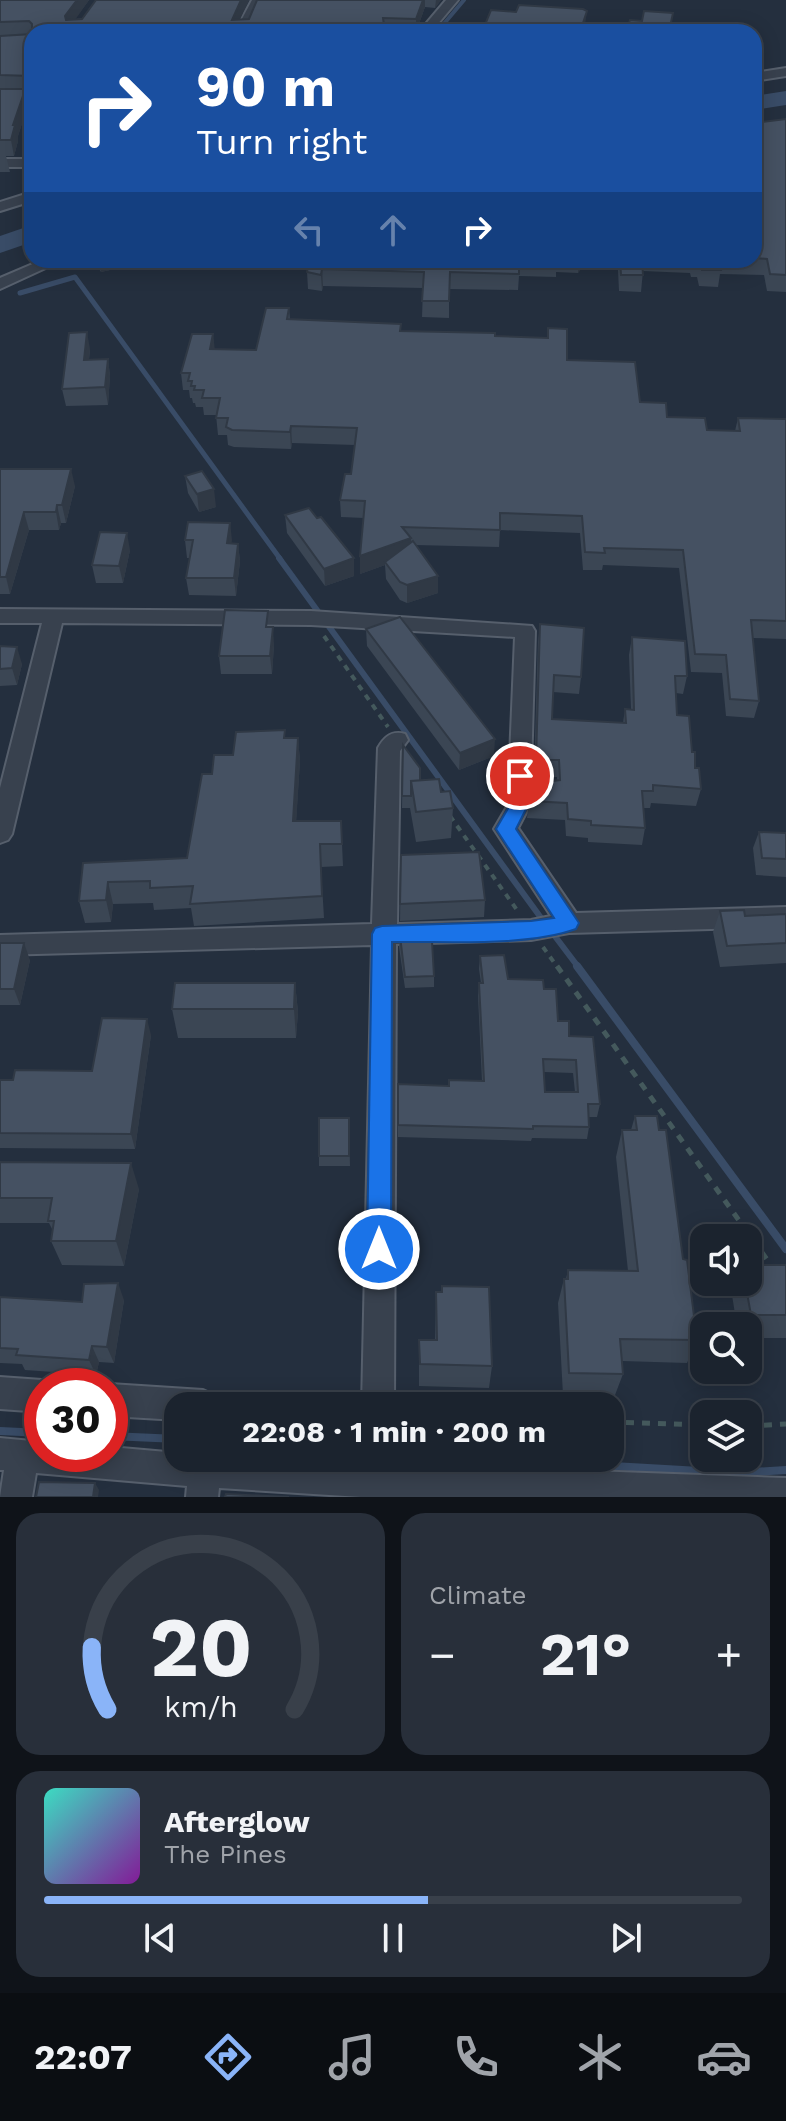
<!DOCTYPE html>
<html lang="en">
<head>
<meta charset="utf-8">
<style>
  :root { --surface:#1b232e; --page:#282f3a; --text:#f1f3f6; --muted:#a0a4aa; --line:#39404a; --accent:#8ab4f8 }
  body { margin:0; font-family:"Work Sans",sans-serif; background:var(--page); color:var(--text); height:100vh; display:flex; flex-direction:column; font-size:30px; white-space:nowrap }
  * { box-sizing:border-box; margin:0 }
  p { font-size:26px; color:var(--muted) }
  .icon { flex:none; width:44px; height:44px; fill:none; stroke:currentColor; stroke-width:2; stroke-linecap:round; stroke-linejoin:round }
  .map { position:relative; height:1497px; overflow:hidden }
  .drawer { display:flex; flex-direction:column; gap:16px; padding:16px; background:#0f1319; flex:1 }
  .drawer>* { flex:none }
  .hud { position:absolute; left:24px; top:24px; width:738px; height:244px; border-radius:24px; box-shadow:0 4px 20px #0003,0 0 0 2px var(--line); background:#1a4fa0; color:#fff; overflow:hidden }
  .fabs { position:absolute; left:690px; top:1224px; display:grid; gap:16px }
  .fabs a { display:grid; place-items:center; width:72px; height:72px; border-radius:16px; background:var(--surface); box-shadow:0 4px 20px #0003,0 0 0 2px var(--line); font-size:40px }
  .speed { position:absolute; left:24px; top:1368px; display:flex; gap:16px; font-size:40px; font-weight:700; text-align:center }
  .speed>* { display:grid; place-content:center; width:104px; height:104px; border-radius:50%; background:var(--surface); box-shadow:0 4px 20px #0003,0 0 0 2px var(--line); line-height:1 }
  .speed .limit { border:12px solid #d22; background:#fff; color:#111 }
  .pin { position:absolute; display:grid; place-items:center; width:68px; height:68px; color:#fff; margin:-34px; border:4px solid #fff; border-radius:50%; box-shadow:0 2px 8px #0007 }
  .me { position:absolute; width:88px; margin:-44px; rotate:0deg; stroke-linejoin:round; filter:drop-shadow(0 0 6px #0008) }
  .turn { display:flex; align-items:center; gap:28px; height:168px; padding:0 40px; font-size:36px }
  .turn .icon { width:104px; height:104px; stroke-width:2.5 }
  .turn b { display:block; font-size:56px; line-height:68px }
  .lanes { display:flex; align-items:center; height:76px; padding:0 40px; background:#0003; justify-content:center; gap:40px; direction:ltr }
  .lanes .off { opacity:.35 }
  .big { font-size:60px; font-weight:700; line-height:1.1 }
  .drawer .card { flex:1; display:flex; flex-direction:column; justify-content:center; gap:12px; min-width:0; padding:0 28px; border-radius:24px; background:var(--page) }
  .drawer .dial { align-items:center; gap:0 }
  .dial svg { height:208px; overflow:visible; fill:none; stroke:var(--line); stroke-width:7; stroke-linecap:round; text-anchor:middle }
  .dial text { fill:var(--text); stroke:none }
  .song { display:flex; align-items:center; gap:24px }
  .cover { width:96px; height:96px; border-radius:12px; background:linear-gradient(135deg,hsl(170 70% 55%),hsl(290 70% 35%)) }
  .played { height:8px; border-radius:4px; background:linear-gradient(90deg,var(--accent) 55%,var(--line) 55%) }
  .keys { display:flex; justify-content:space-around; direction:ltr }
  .heat { display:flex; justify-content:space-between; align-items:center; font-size:44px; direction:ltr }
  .drawer .tiles { flex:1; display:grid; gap:16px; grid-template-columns:1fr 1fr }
  .card:last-child { grid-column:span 2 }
  .trip { position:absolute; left:164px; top:1392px; width:460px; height:80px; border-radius:24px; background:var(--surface); box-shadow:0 4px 20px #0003,0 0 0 2px var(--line); font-weight:700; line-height:80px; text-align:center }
  .tab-bar { display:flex; height:128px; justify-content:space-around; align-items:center; background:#0b0e12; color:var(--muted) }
  .tab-bar .icon { width:56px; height:56px }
  .tab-bar .on { color:var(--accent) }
  .tab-bar b { font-size:36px; color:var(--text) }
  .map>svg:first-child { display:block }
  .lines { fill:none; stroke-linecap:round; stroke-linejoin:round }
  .stream-far3 { stroke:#394c67; stroke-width:4 }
  .stream-far2 { stroke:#394c67; stroke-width:5 }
  .stream-far1 { stroke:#394c67; stroke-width:6 }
  .stream { stroke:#394c67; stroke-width:8 }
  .river { fill:#394c67; fill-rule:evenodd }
  .minor-casing { stroke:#565f6c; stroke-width:4 }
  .path-far1 { stroke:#44595c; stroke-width:4; stroke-dasharray:6 6; stroke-linecap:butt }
  .path { stroke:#44595c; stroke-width:5; stroke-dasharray:8 8; stroke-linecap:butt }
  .minor { fill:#38414e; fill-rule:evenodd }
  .wall { fill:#3b4654; fill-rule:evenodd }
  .shaded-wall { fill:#303945 }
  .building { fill:#455162; stroke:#303945; stroke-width:2; fill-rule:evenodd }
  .route { fill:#1a73e8; stroke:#114b97; stroke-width:2 }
</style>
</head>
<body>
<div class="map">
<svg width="786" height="1497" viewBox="0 0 786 1497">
  <rect width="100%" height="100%" fill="#242f3e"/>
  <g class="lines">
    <path class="stream-far3" d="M 437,32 L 464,0"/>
    <path class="stream-far2" d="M 20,293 L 75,277 L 281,560"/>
    <g class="stream-far1">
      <path d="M 279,558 L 544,922"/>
      <path d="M 551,931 L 579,968"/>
    </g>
    <g class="stream">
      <path d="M 577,966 L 786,1249"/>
      <path d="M 0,1431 L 42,1433"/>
      <path d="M 110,1436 L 178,1439"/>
      <path d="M 473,1458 L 735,1473 L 786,1470"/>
    </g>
    <g class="river">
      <path d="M 786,91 L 786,105 L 754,110 L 754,96 Z"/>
      <path d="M 32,225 L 32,242 L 0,253 L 0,236 Z"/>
    </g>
    <defs>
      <g id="minor">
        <path d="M 252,0 L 264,0 L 247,32 L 235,32 Z"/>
        <path d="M 446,0 L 458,0 L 431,32 L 419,32 Z"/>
        <path d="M 786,68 L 786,76 L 754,81 L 754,73 Z"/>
        <rect x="0" y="159" width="32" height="8"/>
        <path d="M 32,192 L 32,201 L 0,211 L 0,202 Z"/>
        <path d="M 42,260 L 63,260 L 0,289 L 0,278 Z"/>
        <path d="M 0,609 L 311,611 L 532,626 L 535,631 L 530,805 L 518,828 L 576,913 L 786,907 L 786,927 L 569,933 L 531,940 L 396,944 L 394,1406 L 362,1406 L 372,945 L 0,955 L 0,935 L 372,924 L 378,748 C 384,737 392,730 405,734 L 408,740 L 400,751 L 397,924 L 531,920 L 551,916 L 494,829 L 508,805 L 515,637 L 311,625 L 62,623 L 12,834 L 8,840 L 0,843 L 0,788 L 42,623 L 0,623 Z"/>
        <path d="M 0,1377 L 42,1380 L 53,1385 L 42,1386 L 42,1412 L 0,1409 Z"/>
        <path d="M 110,1384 L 203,1390 L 214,1395 L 219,1406 L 178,1406 L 178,1420 L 110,1416 L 110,1386 L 106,1386 Z"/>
        <path d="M 0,1438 L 42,1442 L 42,1454 L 110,1454 L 110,1447 L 178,1453 L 178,1458 L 361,1463 L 361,1458 L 393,1458 L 393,1464 L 786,1478 L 786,1497 L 361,1497 L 219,1488 L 218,1497 L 186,1497 L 187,1486 L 36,1473 L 32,1497 L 0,1497 L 4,1470 L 0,1470 Z"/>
      </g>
    </defs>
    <use href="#minor" class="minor-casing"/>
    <g class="path-far1">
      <path d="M 324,636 L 388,727"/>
      <path d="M 450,816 L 517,910"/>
      <path d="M 543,947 L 558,968"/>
    </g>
    <g class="path">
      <path d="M 557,966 L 773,1268"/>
      <path d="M 610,1422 L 704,1425"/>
      <path d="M 748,1426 L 786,1424"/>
    </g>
    <use href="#minor" class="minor"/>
  </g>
  <g class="wall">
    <path d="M 0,0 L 89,0 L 75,19 L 249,0 L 240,19 L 249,19 L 257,0 L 441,0 L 435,8 L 425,7 L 416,32 L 32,32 L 32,108 L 27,108 L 18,136 L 18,141 L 14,156 L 6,156 L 10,172 L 0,172 Z"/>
    <path d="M 786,119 L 786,292 L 767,291 L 764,275 L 720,274 L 718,287 L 699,286 L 697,277 L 691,277 L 690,273 L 643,271 L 641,292 L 619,291 L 618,270 L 581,269 L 578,273 L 556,272 L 556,277 L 519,276 L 518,290 L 449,289 L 449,318 L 422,317 L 423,288 L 323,286 L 322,291 L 308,289 L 307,272 L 309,260 L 754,260 L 754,123 Z"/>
    <path d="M 93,260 L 155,260 L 101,272 Z"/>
    <path d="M 289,308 L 290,319 L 401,331 L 495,336 L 567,360 L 667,417 L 707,430 L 735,431 L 738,418 L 786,419 L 786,639 L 753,638 L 759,701 L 754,718 L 726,716 L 722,673 L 691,672 L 679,568 L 603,565 L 602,570 L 583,570 L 580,533 L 500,530 L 499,547 L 415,545 L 438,576 L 438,593 L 407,603 L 400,600 L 386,579 L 385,565 L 360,574 L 360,556 L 364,518 L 341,517 L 340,500 L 351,474 L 355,445 L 292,443 L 291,449 L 234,447 L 228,445 L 227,435 L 218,435 L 216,415 L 204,415 L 203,407 L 196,407 L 195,403 L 193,403 L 192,398 L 190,398 L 189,390 L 183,390 L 181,373 L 213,334 L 214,349 L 256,350 Z"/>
    <path d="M 90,349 L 89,360 L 108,359 L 110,376 L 108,405 L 66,406 L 62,389 Z"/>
    <path d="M 0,469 L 75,486 L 66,523 L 61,523 L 59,530 L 29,530 L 10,594 L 0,594 Z"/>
    <path d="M 185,476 L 216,507 L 199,512 L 188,493 Z"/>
    <path d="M 285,515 L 354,558 L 354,576 L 325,586 L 287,533 Z"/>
    <path d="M 230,523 L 231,543 L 238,544 L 240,561 L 236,596 L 189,595 L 186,578 L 190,558 L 187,558 L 185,540 Z"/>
    <path d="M 130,550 L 123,583 L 96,583 L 92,565 Z"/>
    <path d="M 540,624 L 581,677 L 579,694 L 553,692 L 552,719 L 623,723 L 625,709 L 631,709 L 629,655 L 632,637 L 687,676 L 683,694 L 676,693 L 677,715 L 692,752 L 701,789 L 696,806 L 651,803 L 650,808 L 644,808 L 645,828 L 642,845 L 588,842 L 588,838 L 566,836 L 565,820 L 527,818 L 529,801 L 557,781 L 557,777 L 534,777 L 538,642 Z"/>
    <path d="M 269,627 L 274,645 L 272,674 L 221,674 L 219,656 Z"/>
    <path d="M 366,629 L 494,756 L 459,770 L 367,646 Z"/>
    <path d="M 0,646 L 22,664 L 17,685 L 0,686 Z"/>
    <path d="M 286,738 L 298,738 L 300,761 L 296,821 L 341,821 L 343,866 L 321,867 L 324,918 L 194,926 L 191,908 L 154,910 L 153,903 L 113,904 L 111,922 L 85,923 L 79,901 L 83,863 L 187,858 L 212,774 L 233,755 Z"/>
    <path d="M 403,745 L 420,781 L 441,792 L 453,808 L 451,838 L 416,842 L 410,808 L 402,808 Z"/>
    <path d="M 759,832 L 786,833 L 786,877 L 756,875 L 753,848 Z"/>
    <path d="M 401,855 L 485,900 L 484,917 L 400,921 Z"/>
    <path d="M 720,911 L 745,916 L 786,914 L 786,963 L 720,967 L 713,932 Z"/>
    <path d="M 400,936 L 434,976 L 434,987 L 405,988 L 399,947 Z"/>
    <path d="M 0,943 L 30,960 L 20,1005 L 0,1005 Z"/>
    <path d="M 480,956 L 508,979 L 544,989 L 558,1021 L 569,1036 L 600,1104 L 597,1117 L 589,1117 L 589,1127 L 587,1139 L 532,1138 L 531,1141 L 398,1137 L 398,1084 L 449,1086 L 482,1081 L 478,996 L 479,983 L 481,983 L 479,969 ZM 544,1072 L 573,1073 L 575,1092 L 545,1092 Z"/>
    <path d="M 295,983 L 298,1012 L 296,1038 L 178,1038 L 172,1009 Z"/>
    <path d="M 151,1035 L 135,1149 L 0,1148 L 0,1080 L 13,1080 L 92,1071 Z"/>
    <path d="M 635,1116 L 659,1130 L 697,1340 L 687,1363 L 622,1361 L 623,1374 L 615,1395 L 563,1395 L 558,1303 L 564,1279 L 566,1279 L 568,1270 L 628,1271 L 616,1157 L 622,1130 L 631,1130 Z"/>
    <path d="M 349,1118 L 350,1166 L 319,1166 L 319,1156 Z"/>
    <path d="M 0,1162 L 139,1189 L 124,1266 L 62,1265 L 51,1241 L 53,1231 L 49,1223 L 0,1223 Z"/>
    <path d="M 786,1265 L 786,1338 L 748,1338 L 748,1326 L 737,1326 L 731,1289 L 734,1282 L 748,1282 Z"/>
    <path d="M 442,1286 L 492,1366 L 489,1388 L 419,1386 L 419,1340 L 435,1340 L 436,1292 L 441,1292 Z"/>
    <path d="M 0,1297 L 82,1302 L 124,1300 L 114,1363 L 99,1362 L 96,1375 L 25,1370 L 22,1364 L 0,1363 Z"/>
  </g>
  <g class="shaded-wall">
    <path d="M 77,0 L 89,0 L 68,30 L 65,16 Z"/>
    <path d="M 241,0 L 249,0 L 234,32 L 232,20 Z"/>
    <path d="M 423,0 L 425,0 L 425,7 L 416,32 L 416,19 Z"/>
    <path d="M 436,0 L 441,0 L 435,8 Z"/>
    <path d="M 587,11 L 584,32 L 580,32 Z"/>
    <path d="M 32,92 L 32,108 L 27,108 L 18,136 L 18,141 L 14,156 L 11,140 L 13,125 L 24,93 Z"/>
    <path d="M 99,260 L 155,260 L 101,272 Z"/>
    <path d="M 579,260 L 582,260 L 581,269 L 578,273 Z"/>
    <path d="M 322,269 L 323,286 L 322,291 L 321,275 Z"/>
    <path d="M 87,332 L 90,349 L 87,377 L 84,360 Z"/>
    <path d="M 213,334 L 215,351 L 210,349 Z"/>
    <path d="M 108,359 L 110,376 L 108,405 L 105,387 Z"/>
    <path d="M 291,426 L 292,443 L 291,449 L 290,432 Z"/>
    <path d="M 71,469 L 75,486 L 66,523 L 62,505 Z"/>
    <path d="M 214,489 L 216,507 L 199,512 L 197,494 Z"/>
    <path d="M 57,505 L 61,523 L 59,530 L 56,512 Z"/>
    <path d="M 24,512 L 29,530 L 10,594 L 6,577 Z"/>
    <path d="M 230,523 L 232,540 L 229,560 L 227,543 Z"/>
    <path d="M 127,533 L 130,550 L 123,583 L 119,566 Z"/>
    <path d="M 411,538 L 411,556 L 385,562 L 385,565 L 360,574 L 360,556 Z"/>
    <path d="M 238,544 L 240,561 L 236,596 L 234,578 Z"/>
    <path d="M 354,558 L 354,576 L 325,586 L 324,569 Z"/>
    <path d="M 438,576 L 438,593 L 407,603 L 407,585 Z"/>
    <path d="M 273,627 L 274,645 L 272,674 L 270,656 Z"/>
    <path d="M 17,647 L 22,664 L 17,685 L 12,668 Z"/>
    <path d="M 298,738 L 300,761 L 295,843 L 293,821 Z"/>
    <path d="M 495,739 L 494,756 L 459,770 L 460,753 Z"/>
    <path d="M 108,882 L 113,904 L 111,922 L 106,900 Z"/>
    <path d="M 24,943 L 30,960 L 20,1005 L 14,989 Z"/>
    <path d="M 295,983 L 298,1012 L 296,1038 L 294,1009 Z"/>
    <path d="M 147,1019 L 151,1035 L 135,1149 L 131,1134 Z"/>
    <path d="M 131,1163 L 139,1189 L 124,1266 L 116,1241 Z"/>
    <path d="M 118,1283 L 124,1300 L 114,1363 L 107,1347 Z"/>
    <path d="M 92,1346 L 99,1362 L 96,1375 L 89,1360 Z"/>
    <path d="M 95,1483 L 99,1490 L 98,1497 L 93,1497 Z"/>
  </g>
  <g class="building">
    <path d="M 0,0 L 77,0 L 65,16 L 66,20 L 82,19 L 96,0 L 241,0 L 232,20 L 249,19 L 257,0 L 423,0 L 416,19 L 383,18 L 385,32 L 32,32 L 32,84 L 31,76 L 0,75 L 0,36 L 32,34 L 32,24 L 29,21 L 0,22 Z"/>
    <path d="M 519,5 L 583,9 L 587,11 L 580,32 L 482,32 L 491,10 L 516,12 Z"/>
    <path d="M 644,11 L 673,13 L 669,32 L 626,32 L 630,20 L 642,21 Z"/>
    <path d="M 32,86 L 32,92 L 24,93 L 13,125 L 15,125 L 11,140 L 0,140 L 0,89 L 29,89 Z"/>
    <path d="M 786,119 L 786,275 L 770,274 L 767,259 L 754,258 L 754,136 L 756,136 L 754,123 Z"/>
    <path d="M 309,260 L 519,260 L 519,274 L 450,272 L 449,301 L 422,301 L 424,272 L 322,269 L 321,275 L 307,272 Z"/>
    <path d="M 620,260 L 642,260 L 643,275 L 621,275 Z"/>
    <path d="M 694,260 L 720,260 L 721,270 L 702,270 L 700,261 Z"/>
    <path d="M 266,308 L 289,308 L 287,319 L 401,324 L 400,331 L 495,333 L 495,336 L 548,338 L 548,328 L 567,329 L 567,360 L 635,362 L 640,402 L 666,403 L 667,417 L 705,418 L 707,430 L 740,431 L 738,418 L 786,419 L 786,621 L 751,620 L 759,701 L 730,699 L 726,655 L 695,654 L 683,550 L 604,548 L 605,553 L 585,552 L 582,516 L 500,513 L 500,530 L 402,527 L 411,538 L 360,556 L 365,501 L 340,500 L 345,474 L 351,474 L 357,428 L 291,426 L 290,432 L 232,430 L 226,427 L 228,418 L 216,418 L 220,398 L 202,398 L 204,390 L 194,390 L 195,386 L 191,386 L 192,381 L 188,381 L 190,373 L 181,373 L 192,334 L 213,334 L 210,349 L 256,350 Z"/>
    <path d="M 87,332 L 84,360 L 108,359 L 105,387 L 62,389 L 69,333 Z"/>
    <path d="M 0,469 L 71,469 L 62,505 L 57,505 L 56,512 L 24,512 L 6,577 L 0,577 Z"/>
    <path d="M 202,471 L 214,489 L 197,494 L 185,476 Z"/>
    <path d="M 309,508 L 317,518 L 321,517 L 354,558 L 324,569 L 285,515 Z"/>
    <path d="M 188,522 L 230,523 L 227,543 L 238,544 L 234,578 L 186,578 L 193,540 L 185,540 Z"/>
    <path d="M 100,532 L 127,533 L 119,566 L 92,565 Z"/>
    <path d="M 413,541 L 438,576 L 407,585 L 400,582 L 385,562 Z"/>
    <path d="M 225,610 L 268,611 L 266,627 L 273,627 L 270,656 L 219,656 Z"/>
    <path d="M 400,617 L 495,739 L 460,753 L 366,629 Z"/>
    <path d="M 540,624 L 584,628 L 581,677 L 554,675 L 552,719 L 626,723 L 625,709 L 634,710 L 632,637 L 685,641 L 687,676 L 675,676 L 677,715 L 689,716 L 692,752 L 695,752 L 695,768 L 699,768 L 701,789 L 653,785 L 653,791 L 642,791 L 645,828 L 591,825 L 591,821 L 568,819 L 567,803 L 529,801 L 535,783 L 560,780 L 559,760 L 536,760 Z"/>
    <path d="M 0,646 L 17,647 L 12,668 L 0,669 Z"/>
    <path d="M 285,730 L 284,738 L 298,738 L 293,821 L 341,821 L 342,844 L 320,844 L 322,896 L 190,904 L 193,886 L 150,888 L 150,881 L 108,882 L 106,900 L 79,901 L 83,863 L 187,858 L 202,774 L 212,774 L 214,755 L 233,755 L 236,732 Z"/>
    <path d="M 403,745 L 420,768 L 420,781 L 411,781 L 411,796 L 402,796 Z"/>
    <path d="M 439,779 L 441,792 L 450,791 L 453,808 L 416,812 L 411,781 Z"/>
    <path d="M 759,832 L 786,833 L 786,859 L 762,858 Z"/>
    <path d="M 479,852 L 485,900 L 400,904 L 401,855 Z"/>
    <path d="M 744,910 L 745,916 L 786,914 L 786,943 L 727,946 L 720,911 Z"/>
    <path d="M 429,935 L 429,941 L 432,941 L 434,976 L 405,977 L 400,936 Z"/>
    <path d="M 0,943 L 24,943 L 14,989 L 0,989 Z"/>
    <path d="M 504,955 L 508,979 L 543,980 L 544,989 L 556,989 L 558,1021 L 569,1021 L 569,1036 L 593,1037 L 600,1104 L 588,1104 L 589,1127 L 533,1126 L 533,1129 L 398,1125 L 398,1084 L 449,1086 L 449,1080 L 484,1081 L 479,983 L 483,983 L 480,956 ZM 543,1059 L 576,1060 L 578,1092 L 545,1092 Z"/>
    <path d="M 175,983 L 295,983 L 294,1009 L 172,1009 Z"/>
    <path d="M 102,1018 L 147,1019 L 131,1134 L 0,1133 L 0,1080 L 13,1080 L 15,1070 L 92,1071 Z"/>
    <path d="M 635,1116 L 657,1116 L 659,1130 L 666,1130 L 683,1259 L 687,1260 L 697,1340 L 620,1339 L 623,1374 L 569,1373 L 564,1279 L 568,1279 L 568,1270 L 638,1271 L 622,1130 L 637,1130 Z"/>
    <rect x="319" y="1118" width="30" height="38"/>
    <path d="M 0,1162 L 131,1163 L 116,1241 L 51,1241 L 54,1221 L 48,1221 L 52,1198 L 0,1198 Z"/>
    <path d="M 748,1265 L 786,1265 L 786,1315 L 751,1315 L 745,1282 L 748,1282 Z"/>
    <path d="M 118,1283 L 107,1347 L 92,1346 L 89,1360 L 16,1355 L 18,1349 L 0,1348 L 0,1297 L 82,1302 L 84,1284 Z"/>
    <path d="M 442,1286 L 489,1287 L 492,1366 L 420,1364 L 419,1340 L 437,1340 L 436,1292 L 442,1292 Z"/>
    <path d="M 39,1482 L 95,1483 L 93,1497 L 36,1497 Z"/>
    <path d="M 226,1494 L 289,1497 L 225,1497 Z"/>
  </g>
  <path class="route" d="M 520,769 L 529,776 L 528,805 L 516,829 L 579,923 L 576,929 C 525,947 447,941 392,942 L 391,1249 L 388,1257 L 379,1261 L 371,1257 L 367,1249 L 372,934 L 375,928 L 382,926 L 531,921 L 554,918 L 496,829 L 510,805 L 511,776 Z"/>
</svg>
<div class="fabs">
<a><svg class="icon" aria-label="sound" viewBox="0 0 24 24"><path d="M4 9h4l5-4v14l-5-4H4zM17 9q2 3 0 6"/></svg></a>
<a><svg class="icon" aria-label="search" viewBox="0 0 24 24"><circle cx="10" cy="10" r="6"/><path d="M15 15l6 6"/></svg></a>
<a><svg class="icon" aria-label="layers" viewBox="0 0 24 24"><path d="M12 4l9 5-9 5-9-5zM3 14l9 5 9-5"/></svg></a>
</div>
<div class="speed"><div class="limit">30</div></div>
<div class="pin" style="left:520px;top:776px;background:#d93025"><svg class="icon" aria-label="arrive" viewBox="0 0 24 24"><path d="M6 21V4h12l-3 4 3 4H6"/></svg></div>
<svg class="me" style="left:379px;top:1249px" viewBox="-20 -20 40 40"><circle r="17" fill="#1a73e8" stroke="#fff" stroke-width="3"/><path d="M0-11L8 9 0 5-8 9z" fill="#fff"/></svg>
<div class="trip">22:08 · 1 min · 200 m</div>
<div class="hud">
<div class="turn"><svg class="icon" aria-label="right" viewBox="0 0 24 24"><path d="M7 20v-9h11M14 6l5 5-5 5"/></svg><div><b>90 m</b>Turn right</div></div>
<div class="lanes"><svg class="icon off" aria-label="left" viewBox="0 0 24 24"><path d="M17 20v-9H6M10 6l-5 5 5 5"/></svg><svg class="icon off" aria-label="ahead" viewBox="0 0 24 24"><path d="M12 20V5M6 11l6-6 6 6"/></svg><svg class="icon" aria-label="right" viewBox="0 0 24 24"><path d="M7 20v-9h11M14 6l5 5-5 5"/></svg></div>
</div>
</div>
<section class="drawer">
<div class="tiles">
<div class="card dial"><svg viewBox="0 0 100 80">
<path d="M14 69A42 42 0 1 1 86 69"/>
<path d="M14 69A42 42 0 0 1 8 45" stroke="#8ab4f8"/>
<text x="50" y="56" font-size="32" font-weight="700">20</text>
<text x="50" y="72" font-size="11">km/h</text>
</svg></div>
<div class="card"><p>Climate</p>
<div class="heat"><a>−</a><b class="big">21°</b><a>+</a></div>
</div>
<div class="card">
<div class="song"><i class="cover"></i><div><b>Afterglow</b><p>The Pines</p></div></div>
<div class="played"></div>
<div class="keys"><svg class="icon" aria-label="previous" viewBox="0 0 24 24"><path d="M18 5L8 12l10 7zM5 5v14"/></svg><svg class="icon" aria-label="pause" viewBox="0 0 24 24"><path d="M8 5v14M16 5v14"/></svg><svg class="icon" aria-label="next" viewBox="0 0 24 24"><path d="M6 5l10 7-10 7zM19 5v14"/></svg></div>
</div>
</div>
</section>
<nav class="tab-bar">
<b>22:07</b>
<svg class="icon on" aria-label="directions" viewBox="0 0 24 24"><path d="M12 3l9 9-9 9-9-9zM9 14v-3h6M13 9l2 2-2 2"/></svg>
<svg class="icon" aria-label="music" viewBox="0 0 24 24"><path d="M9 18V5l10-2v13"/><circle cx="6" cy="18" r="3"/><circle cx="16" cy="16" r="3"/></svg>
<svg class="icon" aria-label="phone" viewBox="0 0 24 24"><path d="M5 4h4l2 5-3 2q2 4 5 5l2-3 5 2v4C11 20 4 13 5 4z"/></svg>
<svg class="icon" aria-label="climate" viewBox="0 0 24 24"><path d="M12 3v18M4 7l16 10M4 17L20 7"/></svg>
<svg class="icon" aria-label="car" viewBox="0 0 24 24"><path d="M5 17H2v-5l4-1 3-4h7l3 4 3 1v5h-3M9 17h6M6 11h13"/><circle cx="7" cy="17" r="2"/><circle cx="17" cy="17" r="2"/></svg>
</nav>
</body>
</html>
